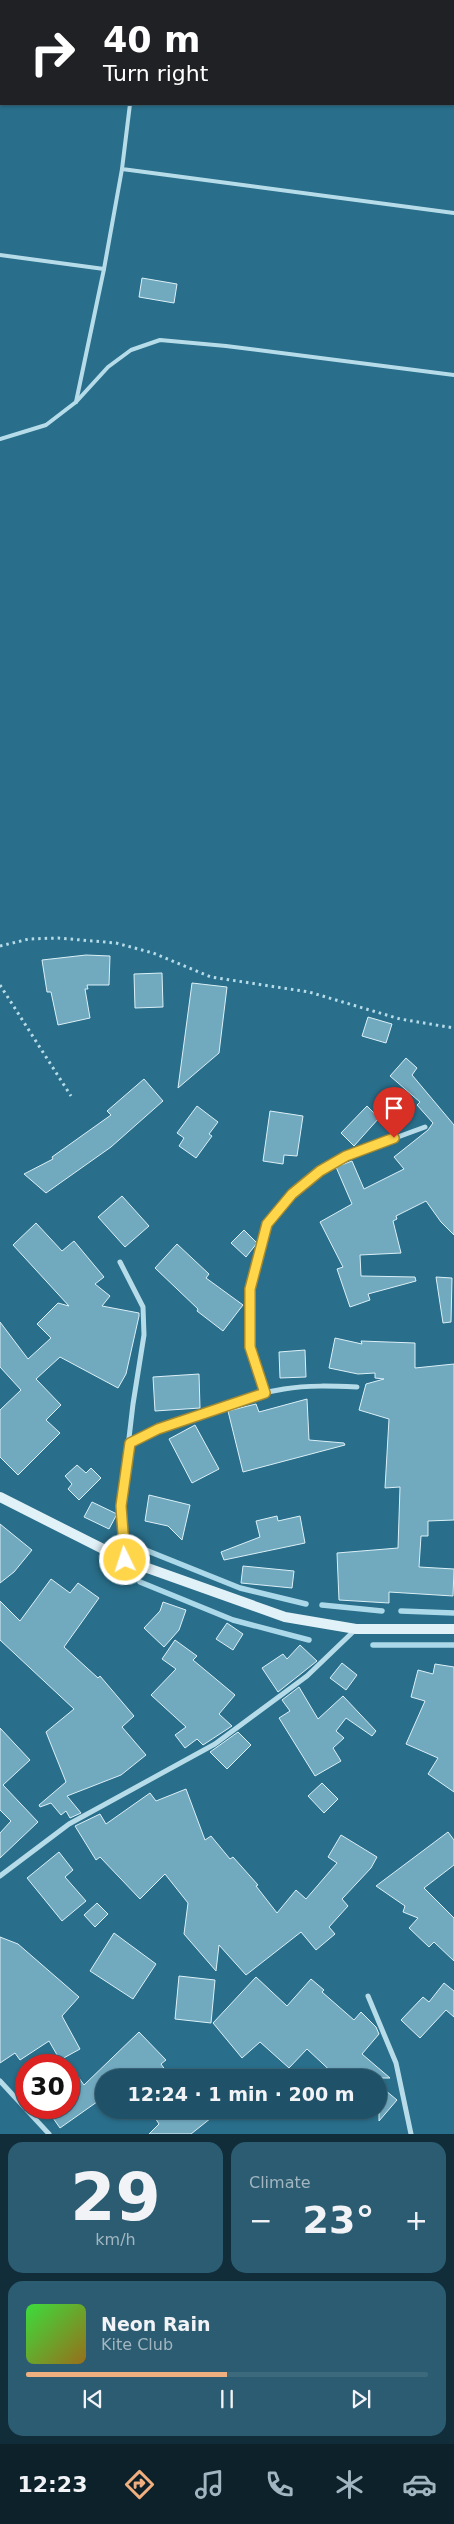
<!DOCTYPE html>
<html lang="en">
<head>
<meta charset="utf-8">
<style>
  :root { --surface:#1f5268; --page:#2c5c71; --text:#f1f3f6; --muted:#a1b6c0; --line:#3c697c; --accent:#f0af7e }
  body { margin:0; font-family:"DejaVu Sans",sans-serif; background:var(--page); color:var(--text); height:100vh; display:flex; flex-direction:column; font-size:19px; white-space:nowrap }
  * { box-sizing:border-box; margin:0 }
  p { font-size:16px; color:var(--muted) }
  .icon { flex:none; width:28px; height:28px; fill:none; stroke:currentColor; stroke-width:2; stroke-linecap:round; stroke-linejoin:round }
  .map { position:relative; height:2134px; overflow:hidden }
  .drawer { display:flex; flex-direction:column; gap:8px; padding:8px; background:#112d39; flex:1 }
  .drawer>* { flex:none }
  .top-card { position:absolute; left:0px; top:0px; width:455px; height:105px; box-shadow:0 1px 4px #0004,0 0 0 1px var(--line); background:#202124; color:#fff; overflow:hidden }
  .speed { position:absolute; left:15px; top:2054px; display:flex; gap:10px; font-size:25px; font-weight:700; text-align:center }
  .speed>* { display:grid; place-content:center; width:65px; height:65px; border-radius:50%; background:var(--surface); box-shadow:0 1px 4px #0004,0 0 0 1px var(--line); line-height:1 }
  .speed .limit { border:8px solid #d22; background:#fff; color:#111 }
  .pin { position:absolute; display:grid; place-items:center; width:42px; height:42px; color:#fff; margin:-51px -21px; border-radius:50% 50% 50% 0; rotate:-45deg; box-shadow:0 0 5px #0007 }
  .pin .icon { rotate:45deg }
  .me { position:absolute; width:55px; margin:-28px; rotate:356deg; stroke-linejoin:round; filter:drop-shadow(0 0 4px #0008) }
  .turn { display:flex; align-items:center; gap:18px; height:105px; padding:0 20px; font-size:22px }
  .turn .icon { width:65px; height:65px; stroke-width:2.5 }
  .turn b { display:block; font-size:35px; line-height:42px }
  .big { font-size:38px; font-weight:700; line-height:1.1 }
  .drawer .widget { flex:1; display:flex; flex-direction:column; justify-content:center; gap:8px; min-width:0; padding:0 18px; border-radius:15px; background:var(--page) }
  .drawer .dial { align-items:center; gap:0 }
  .dial b { font-size:65px; line-height:1 }
  .song { display:flex; align-items:center; gap:15px }
  .cover { width:60px; height:60px; border-radius:8px; background:linear-gradient(135deg,hsl(120 70% 55%),hsl(40 70% 35%)) }
  .played { height:5px; border-radius:2px; background:linear-gradient(90deg,var(--accent) 50%,var(--line) 50%) }
  .keys { display:flex; justify-content:space-around; direction:ltr }
  .heat { display:flex; justify-content:space-between; align-items:center; font-size:28px; direction:ltr }
  .drawer .tiles { flex:1; display:grid; gap:8px; grid-template-columns:1fr 1fr }
  .widget:last-child { grid-column:span 2 }
  .trip { position:absolute; left:95px; top:2069px; width:292px; height:50px; border-radius:25px; background:var(--surface); box-shadow:0 1px 4px #0004,0 0 0 1px var(--line); font-weight:700; line-height:50px; text-align:center }
  .tab-bar { display:flex; height:80px; justify-content:space-around; align-items:center; background:#0c212a; color:var(--muted) }
  .tab-bar .icon { width:35px; height:35px }
  .tab-bar .selected { color:var(--accent) }
  .tab-bar b { font-size:22px; color:var(--text) }
  .map>svg:first-child { display:block }
  .lines { fill:none; stroke-linecap:round; stroke-linejoin:round }
  .stream { stroke:#acd9e9; stroke-width:5.5 }
  .building { fill:#71a9bf; stroke:#dbf0f7 }
  .path { stroke:#b7dce9; stroke-width:3; stroke-dasharray:2.5 4; stroke-linecap:butt }
  .service { stroke:#b7dce9; stroke-width:4 }
  .minor { stroke:#b7dce9; stroke-width:5 }
  .secondary { stroke:#e1f1f8; stroke-width:10 }
  .route-casing { stroke:#a68a30; stroke-width:12 }
  .route { stroke:#ffd54a; stroke-width:9 }
</style>
</head>
<body>
<div class="map">
<svg width="454" height="2134" viewBox="0 0 454 2134">
  <rect width="100%" height="100%" fill="#296e8a"/>
  <g class="lines">
    <g class="stream">
      <path d="M 128,1543 L 240,1588 L 306,1604"/>
      <path d="M 140,1582 L 233,1620 L 309,1640"/>
      <path d="M 322,1605 L 382,1611"/>
      <path d="M 401,1611 L 454,1613"/>
      <path d="M 373,1645 L 454,1645"/>
    </g>
  </g>
  <g class="building">
    <path d="M 142,278 L 177,284 L 174,303 L 139,297 Z"/>
    <path d="M 86,955 L 110,956 L 109,985 L 87,985 L 88,989 L 85,989 L 90,1018 L 58,1025 L 51,992 L 47,992 L 42,960 Z"/>
    <path d="M 162,973 L 163,1007 L 135,1008 L 134,974 Z"/>
    <path d="M 192,983 L 227,987 L 219,1053 L 178,1088 Z"/>
    <path d="M 368,1017 L 392,1024 L 386,1043 L 362,1036 Z"/>
    <path d="M 406,1058 L 417,1068 L 412,1075 L 454,1125 L 454,1235 L 441,1222 L 426,1201 L 396,1216 L 397,1219 L 393,1221 L 401,1253 L 360,1255 L 361,1276 L 415,1277 L 416,1281 L 368,1294 L 370,1300 L 350,1307 L 337,1269 L 343,1267 L 320,1222 L 352,1204 L 336,1167 L 352,1161 L 364,1189 L 404,1169 L 394,1157 L 428,1130 L 433,1123 L 417,1105 L 420,1102 L 390,1076 Z"/>
    <path d="M 144,1079 L 163,1101 L 111,1147 L 46,1193 L 24,1174 L 53,1159 L 52,1157 L 111,1115 L 107,1111 Z"/>
    <path d="M 197,1106 L 218,1122 L 209,1134 L 212,1136 L 196,1158 L 179,1146 L 184,1138 L 177,1133 Z"/>
    <path d="M 367,1106 L 379,1118 L 354,1146 L 341,1133 Z"/>
    <path d="M 270,1111 L 303,1116 L 297,1156 L 284,1155 L 283,1164 L 263,1161 Z"/>
    <path d="M 122,1196 L 149,1226 L 125,1247 L 98,1217 Z"/>
    <path d="M 36,1223 L 62,1251 L 74,1241 L 104,1277 L 95,1284 L 110,1296 L 102,1306 L 139,1313 L 139,1316 L 126,1374 L 118,1388 L 60,1357 L 36,1379 L 61,1405 L 46,1420 L 60,1433 L 18,1475 L 0,1457 L 0,1410 L 21,1390 L 0,1367 L 0,1322 L 28,1359 L 51,1338 L 37,1324 L 58,1303 L 69,1306 L 13,1245 Z"/>
    <path d="M 244,1230 L 257,1243 L 246,1257 L 231,1243 Z"/>
    <path d="M 177,1244 L 209,1274 L 206,1278 L 243,1305 L 223,1331 L 197,1311 L 198,1309 L 155,1268 Z"/>
    <path d="M 436,1277 L 452,1278 L 451,1322 L 443,1323 Z"/>
    <path d="M 335,1338 L 362,1344 L 361,1341 L 415,1343 L 415,1368 L 454,1364 L 454,1520 L 428,1521 L 428,1536 L 421,1536 L 419,1567 L 454,1569 L 453,1596 L 389,1592 L 389,1603 L 339,1600 L 337,1553 L 398,1548 L 400,1487 L 385,1488 L 389,1419 L 359,1410 L 366,1384 L 384,1379 L 375,1378 L 375,1373 L 358,1374 L 329,1368 Z"/>
    <path d="M 305,1350 L 306,1377 L 280,1378 L 279,1352 Z"/>
    <path d="M 199,1374 L 200,1408 L 155,1411 L 153,1377 Z"/>
    <path d="M 307,1399 L 309,1440 L 344,1443 L 345,1445 L 243,1472 L 228,1411 L 256,1404 L 259,1412 Z"/>
    <path d="M 195,1425 L 219,1469 L 192,1483 L 169,1439 Z"/>
    <path d="M 77,1465 L 86,1473 L 91,1468 L 101,1478 L 79,1500 L 68,1489 L 72,1484 L 65,1476 Z"/>
    <path d="M 149,1495 L 190,1505 L 182,1540 L 168,1526 L 145,1521 Z"/>
    <path d="M 92,1502 L 117,1514 L 109,1529 L 84,1517 Z"/>
    <path d="M 277,1516 L 278,1521 L 300,1516 L 305,1543 L 224,1560 L 221,1552 L 260,1537 L 256,1521 Z"/>
    <path d="M 0,1524 L 32,1550 L 14,1572 L 0,1583 Z"/>
    <path d="M 243,1566 L 294,1571 L 292,1588 L 241,1583 Z"/>
    <path d="M 51,1579 L 70,1593 L 78,1583 L 99,1598 L 64,1647 L 98,1678 L 100,1676 L 134,1716 L 122,1727 L 146,1755 L 121,1775 L 67,1796 L 81,1813 L 70,1818 L 66,1811 L 61,1815 L 51,1803 L 40,1807 L 39,1805 L 66,1782 L 46,1732 L 74,1709 L 0,1640 L 0,1601 L 20,1621 Z"/>
    <path d="M 163,1602 L 186,1610 L 179,1630 L 164,1647 L 144,1628 L 160,1611 Z"/>
    <path d="M 227,1623 L 243,1634 L 233,1650 L 216,1639 Z"/>
    <path d="M 175,1640 L 197,1656 L 193,1660 L 235,1695 L 219,1714 L 232,1726 L 203,1745 L 197,1739 L 185,1748 L 175,1735 L 186,1727 L 151,1695 L 176,1669 L 162,1659 Z"/>
    <path d="M 300,1645 L 317,1661 L 278,1692 L 262,1668 L 283,1654 L 287,1659 Z"/>
    <path d="M 342,1663 L 357,1675 L 346,1690 L 330,1678 Z"/>
    <path d="M 435,1664 L 454,1667 L 454,1792 L 428,1774 L 438,1758 L 406,1744 L 425,1701 L 411,1697 L 418,1670 L 433,1674 Z"/>
    <path d="M 299,1687 L 318,1719 L 343,1696 L 376,1731 L 372,1736 L 346,1718 L 336,1731 L 344,1738 L 333,1748 L 341,1761 L 315,1776 L 279,1718 L 290,1711 L 282,1700 Z"/>
    <path d="M 0,1728 L 30,1760 L 3,1785 L 38,1822 L 0,1858 L 0,1833 L 11,1821 L 0,1810 Z"/>
    <path d="M 238,1732 L 251,1745 L 227,1769 L 210,1752 Z"/>
    <path d="M 322,1783 L 338,1799 L 324,1813 L 308,1796 Z"/>
    <path d="M 186,1789 L 205,1840 L 211,1836 L 230,1859 L 233,1857 L 258,1885 L 256,1886 L 277,1913 L 296,1890 L 306,1899 L 337,1863 L 328,1857 L 341,1835 L 377,1857 L 371,1868 L 342,1899 L 348,1906 L 329,1927 L 335,1934 L 316,1950 L 301,1932 L 246,1975 L 219,1945 L 216,1971 L 184,1934 L 188,1903 L 165,1874 L 140,1899 L 100,1857 L 96,1860 L 75,1826 L 100,1814 L 106,1824 L 150,1793 L 156,1801 Z"/>
    <path d="M 448,1832 L 454,1840 L 454,1865 L 424,1888 L 454,1918 L 454,1961 L 434,1942 L 429,1947 L 409,1928 L 418,1918 L 403,1912 L 405,1906 L 376,1886 Z"/>
    <path d="M 59,1852 L 73,1870 L 65,1877 L 86,1901 L 62,1921 L 27,1878 Z"/>
    <path d="M 97,1903 L 108,1914 L 95,1927 L 84,1915 Z"/>
    <path d="M 114,1933 L 156,1964 L 133,1999 L 90,1971 Z"/>
    <path d="M 0,1937 L 18,1944 L 79,1997 L 62,2016 L 80,2049 L 60,2060 L 49,2041 L 20,2060 L 15,2053 L 0,2063 Z"/>
    <path d="M 179,1976 L 215,1980 L 211,2023 L 175,2019 Z"/>
    <path d="M 256,1977 L 287,2006 L 311,1979 L 324,1990 L 322,1992 L 354,2020 L 361,2012 L 376,2027 L 379,2034 L 362,2054 L 390,2078 L 338,2078 L 307,2049 L 289,2068 L 260,2042 L 242,2058 L 213,2023 Z"/>
    <path d="M 444,1983 L 454,1991 L 454,2017 L 446,2010 L 420,2038 L 401,2020 L 423,1997 L 429,2002 Z"/>
    <path d="M 139,2032 L 166,2060 L 161,2064 L 171,2078 L 104,2078 L 104,2097 L 60,2128 L 46,2108 L 69,2108 L 69,2064 L 84,2085 Z"/>
    <path d="M 379,2085 L 397,2100 L 379,2121 Z"/>
    <path d="M 150,2110 L 221,2110 L 191,2134 L 149,2134 L 159,2124 Z"/>
  </g>
  <g class="lines">
    <g class="path">
      <path d="M 0,946 L 29,939 L 58,938 L 116,943 L 153,953 L 211,977 L 309,992 L 400,1019 L 454,1028"/>
      <path d="M 0,985 L 71,1096"/>
    </g>
    <g class="service">
      <path d="M 142,1 L 142,0"/>
      <path d="M 130,104 L 122,169 L 454,213"/>
      <path d="M 0,255 L 104,269"/>
      <path d="M 76,402 L 104,269 L 122,169"/>
      <path d="M 0,439 L 46,425 L 76,402 L 108,367 L 131,350 L 160,340 L 226,346 L 454,375"/>
    </g>
    <g class="minor">
      <path d="M 120,1262 L 143,1307 L 144,1335 L 133,1404 L 121,1506 L 125,1560"/>
      <path d="M 265,1393 L 249,1347 L 249,1289 L 267,1224 L 292,1194 L 319,1171 L 346,1156 L 425,1127"/>
      <path d="M 130,1443 C 176,1421 233,1397 284,1389 C 308,1385 333,1386 357,1387"/>
      <path d="M 0,1876 L 69,1824 L 215,1744 L 307,1676 L 356,1629"/>
      <path d="M 368,1996 L 396,2063 L 411,2134"/>
      <path d="M 0,2081 L 49,2134"/>
    </g>
    <path class="secondary" d="M 0,1497 L 125,1560 L 285,1617 L 356,1629 L 454,1629"/>
  </g>
  <g class="lines">
    <defs>
      <path id="route" d="M 125,1560 L 121,1506 L 130,1443 L 158,1429 L 265,1393 L 250,1347 L 250,1289 L 267,1224 L 292,1194 L 320,1171 L 346,1156 L 394,1138"/>
    </defs>
    <use href="#route" class="route-casing"/>
    <use href="#route" class="route"/>
  </g>
</svg>
<div class="speed"><div class="limit">30</div></div>
<div class="pin" style="left:394px;top:1138px;background:#d93025"><svg class="icon" aria-label="arrive" viewBox="0 0 24 24"><path d="M6 21V4h12l-3 4 3 4H6"/></svg></div>
<svg class="me" style="left:125px;top:1560px" viewBox="-20 -20 40 40"><circle r="17" fill="#ffd54a" stroke="#fff" stroke-width="3"/><path d="M0-11L8 9 0 5-8 9z" fill="#fff"/></svg>
<div class="trip">12:24 · 1 min · 200 m</div>
<div class="top-card">
<div class="turn"><svg class="icon" aria-label="right" viewBox="0 0 24 24"><path d="M7 20v-9h11M14 6l5 5-5 5"/></svg><div><b>40 m</b>Turn right</div></div>
</div>
</div>
<section class="drawer">
<div class="tiles">
<div class="widget dial"><b>29</b><p>km/h</p></div>
<div class="widget"><p>Climate</p>
<div class="heat"><a>−</a><b class="big">23°</b><a>+</a></div>
</div>
<div class="widget">
<div class="song"><i class="cover"></i><div><b>Neon Rain</b><p>Kite Club</p></div></div>
<div class="played"></div>
<div class="keys"><svg class="icon" aria-label="previous" viewBox="0 0 24 24"><path d="M18 5L8 12l10 7zM5 5v14"/></svg><svg class="icon" aria-label="pause" viewBox="0 0 24 24"><path d="M8 5v14M16 5v14"/></svg><svg class="icon" aria-label="next" viewBox="0 0 24 24"><path d="M6 5l10 7-10 7zM19 5v14"/></svg></div>
</div>
</div>
</section>
<nav class="tab-bar">
<b>12:23</b>
<svg class="icon selected" aria-label="directions" viewBox="0 0 24 24"><path d="M12 3l9 9-9 9-9-9zM9 14v-3h6M13 9l2 2-2 2"/></svg>
<svg class="icon" aria-label="music" viewBox="0 0 24 24"><path d="M9 18V5l10-2v13"/><circle cx="6" cy="18" r="3"/><circle cx="16" cy="16" r="3"/></svg>
<svg class="icon" aria-label="phone" viewBox="0 0 24 24"><path d="M5 4h4l2 5-3 2q2 4 5 5l2-3 5 2v4C11 20 4 13 5 4z"/></svg>
<svg class="icon" aria-label="climate" viewBox="0 0 24 24"><path d="M12 3v18M4 7l16 10M4 17L20 7"/></svg>
<svg class="icon" aria-label="car" viewBox="0 0 24 24"><path d="M5 17H2v-5l4-1 3-4h7l3 4 3 1v5h-3M9 17h6M6 11h13"/><circle cx="7" cy="17" r="2"/><circle cx="17" cy="17" r="2"/></svg>
</nav>
</body>
</html>
